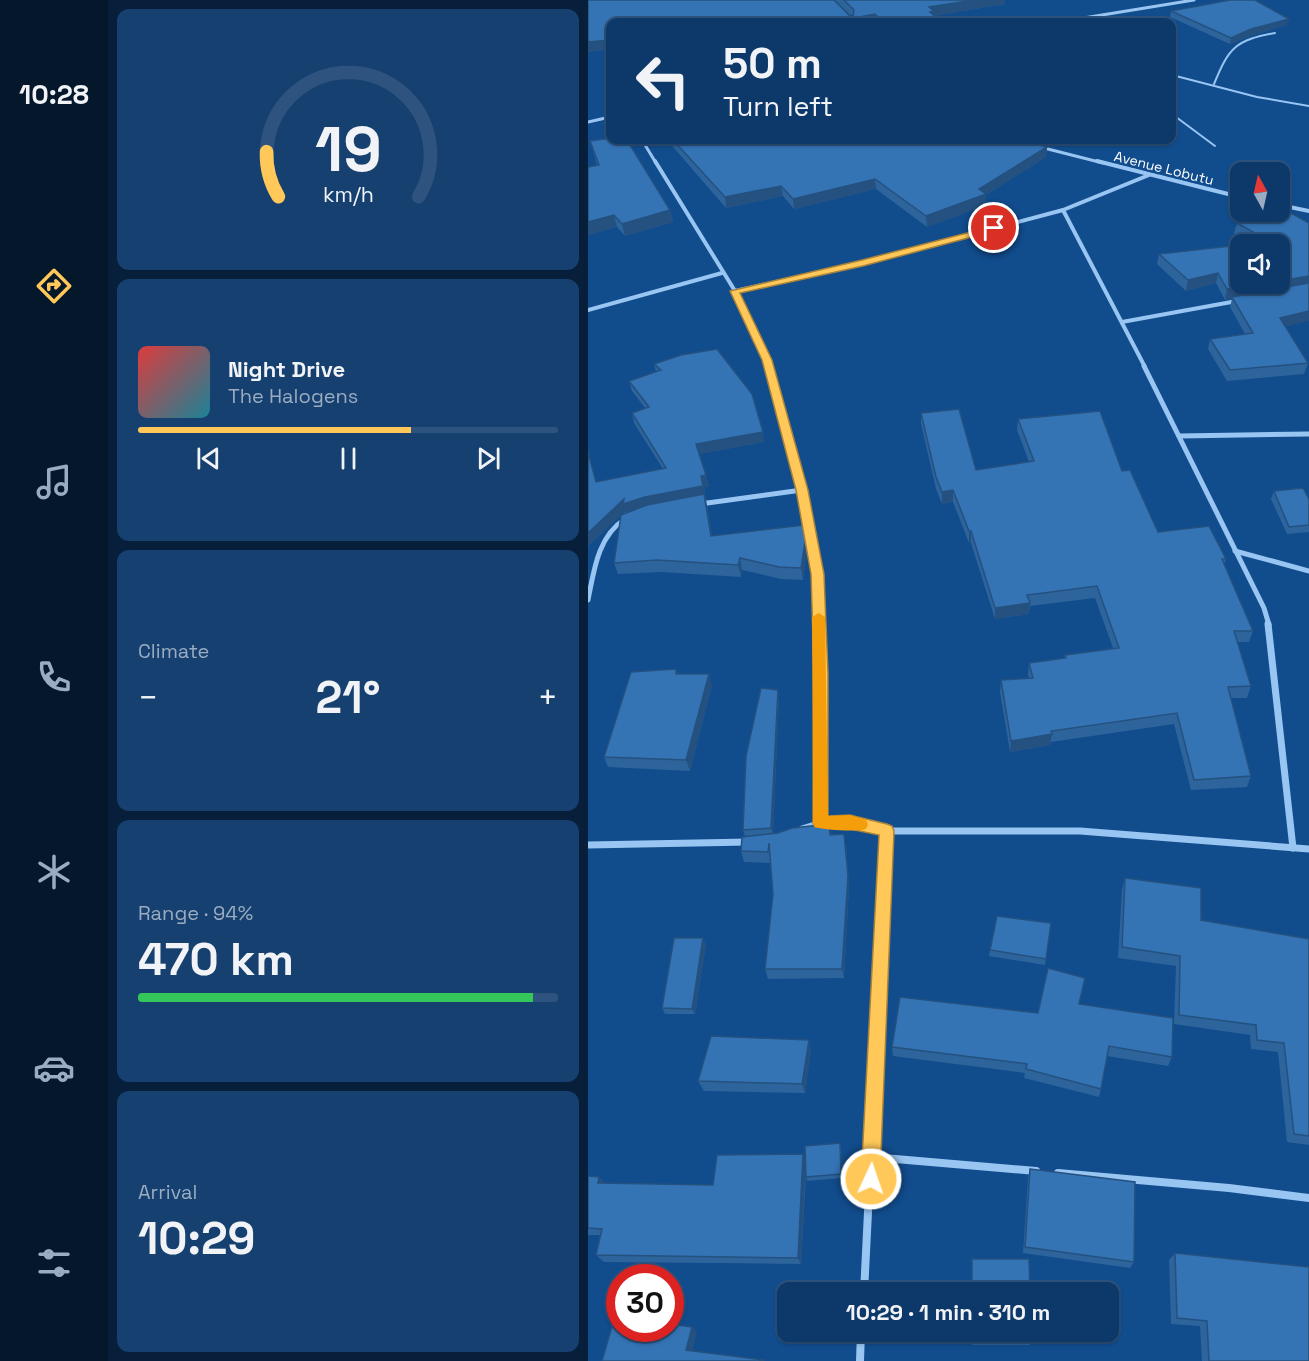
<!DOCTYPE html>
<html lang="en">
<head>
<meta charset="utf-8">
<style>
  :root { --surface:#0d396a; --page:#164070; --text:#f1f3f6; --muted:#9aacc1; --line:#2d537e; --accent:#ffc859 }
  body { margin:0; font-family:"Space Grotesk",sans-serif; background:var(--page); color:var(--text); height:100vh; display:flex; flex-direction:column; font-size:22px; white-space:nowrap }
  * { box-sizing:border-box; margin:0 }
  p { font-size:20px; color:var(--muted) }
  .icon { flex:none; width:33px; height:33px; fill:none; stroke:currentColor; stroke-width:2; stroke-linecap:round; stroke-linejoin:round }
  .map { position:relative; flex:1; overflow:hidden }
  .details { display:flex; flex-direction:column; gap:9px; padding:9px; background:#071f3a; width:480px }
  .details>* { flex:none }
  .hud { position:absolute; left:18px; top:18px; width:570px; height:126px; border-radius:12px; box-shadow:0 2px 4px #0004,0 0 0 2px var(--line); background:#0d396a; color:var(--text); overflow:hidden }
  .needle { width:39px; rotate:352deg }
  .buttons { position:absolute; left:642px; top:162px; display:grid; gap:12px }
  .buttons a { display:grid; place-items:center; width:60px; height:60px; border-radius:12px; background:var(--surface); box-shadow:0 2px 4px #0004,0 0 0 2px var(--line); font-size:30px }
  .speed { position:absolute; left:18px; top:1264px; display:flex; gap:12px; font-size:30px; font-weight:700; text-align:center }
  .speed>* { display:grid; place-content:center; width:78px; height:78px; border-radius:50%; background:var(--surface); box-shadow:0 2px 4px #0004,0 0 0 2px var(--line); line-height:1 }
  .speed .limit { border:9px solid #d22; background:#fff; color:#111 }
  .pin { position:absolute; display:grid; place-items:center; width:51px; height:51px; color:#fff; margin:-26px; border:3px solid #fff; border-radius:50%; box-shadow:0 2px 6px #0007 }
  .me { position:absolute; width:66px; margin:-33px; rotate:3deg; stroke-linejoin:round; filter:drop-shadow(0 0 4px #0008) }
  .turn { display:flex; align-items:center; gap:21px; height:126px; padding:0 18px; font-size:27px }
  .turn .icon { width:78px; height:78px; stroke-width:2.5 }
  .turn b { display:block; font-size:42px; line-height:51px }
  .big { font-size:45px; font-weight:700; line-height:1.1 }
  .details .tile { flex:1; display:flex; flex-direction:column; justify-content:center; gap:9px; min-width:0; padding:0 21px; border-radius:12px; background:var(--page) }
  .details .dial { align-items:center; gap:0 }
  .dial svg { height:156px; overflow:visible; fill:none; stroke:var(--line); stroke-width:7; stroke-linecap:round; text-anchor:middle }
  .dial text { fill:var(--text); stroke:none }
  .song { display:flex; align-items:center; gap:18px }
  .cover { width:72px; height:72px; border-radius:9px; background:linear-gradient(135deg,hsl(0 70% 55%),hsl(190 70% 35%)) }
  .played { height:6px; border-radius:3px; background:linear-gradient(90deg,var(--accent) 65%,var(--line) 65%) }
  .keys { display:flex; justify-content:space-around; direction:ltr }
  .heat { display:flex; justify-content:space-between; align-items:center; font-size:33px; direction:ltr }
  .charge { height:9px; border-radius:4px; background:linear-gradient(90deg,#34c759 94%,var(--line) 0) }
  .trip { position:absolute; left:189px; top:1282px; width:342px; height:60px; border-radius:12px; background:var(--surface); box-shadow:0 2px 4px #0004,0 0 0 2px var(--line); font-weight:700; line-height:60px; text-align:center }
  main { display:flex; flex:1; min-height:0 }
  .tab-bar { display:flex; flex-direction:column; width:108px; justify-content:space-around; align-items:center; background:#05172a; color:var(--muted) }
  .tab-bar .icon { width:42px; height:42px }
  .tab-bar .active { color:var(--accent) }
  .tab-bar b { font-size:27px; color:var(--text) }
  .map>svg:first-child { display:block }
  .lines { fill:none; stroke-linecap:round; stroke-linejoin:round }
  .service { stroke:#98c5f2; stroke-width:2 }
  .minor-far4 { stroke:#98c5f2; stroke-width:3 }
  .minor-far3 { stroke:#98c5f2; stroke-width:4 }
  .minor-far2 { stroke:#98c5f2; stroke-width:5 }
  .minor-far1 { stroke:#98c5f2; stroke-width:7 }
  .minor { stroke:#98c5f2; stroke-width:8 }
  .wall { fill:#2d649c }
  .shaded-wall { fill:#24517f }
  .building { fill:#3474b5; stroke:#24517f; stroke-width:1.5 }
  .route { fill:#ffc859; stroke:#a6823a; stroke-width:1.5 }
  .slow { fill:#f59e0b }
  .labels { text-anchor:middle; dominant-baseline:central; stroke-width:4.5; stroke-linejoin:round; paint-order:stroke }
  .far-street-label { font-size:14px; fill:#fff; stroke:#114c8d }
</style>
</head>
<body>
<main>
<nav class="tab-bar">
<b>10:28</b>
<svg class="icon active" aria-label="directions" viewBox="0 0 24 24"><path d="M12 3l9 9-9 9-9-9zM9 14v-3h6M13 9l2 2-2 2"/></svg>
<svg class="icon" aria-label="music" viewBox="0 0 24 24"><path d="M9 18V5l10-2v13"/><circle cx="6" cy="18" r="3"/><circle cx="16" cy="16" r="3"/></svg>
<svg class="icon" aria-label="phone" viewBox="0 0 24 24"><path d="M5 4h4l2 5-3 2q2 4 5 5l2-3 5 2v4C11 20 4 13 5 4z"/></svg>
<svg class="icon" aria-label="climate" viewBox="0 0 24 24"><path d="M12 3v18M4 7l16 10M4 17L20 7"/></svg>
<svg class="icon" aria-label="car" viewBox="0 0 24 24"><path d="M5 17H2v-5l4-1 3-4h7l3 4 3 1v5h-3M9 17h6M6 11h13"/><circle cx="7" cy="17" r="2"/><circle cx="17" cy="17" r="2"/></svg>
<svg class="icon" aria-label="filters" viewBox="0 0 24 24"><path d="M4 7h16M4 17h16"/><circle cx="9" cy="7" r="2"/><circle cx="15" cy="17" r="2"/></svg>
</nav>
<section class="details">
<div class="tile dial"><svg viewBox="0 0 100 80">
<path d="M14 69A42 42 0 1 1 86 69"/>
<path d="M14 69A42 42 0 0 1 8 46" stroke="#ffc859"/>
<text x="50" y="56" font-size="32" font-weight="700">19</text>
<text x="50" y="72" font-size="11">km/h</text>
</svg></div>
<div class="tile">
<div class="song"><i class="cover"></i><div><b>Night Drive</b><p>The Halogens</p></div></div>
<div class="played"></div>
<div class="keys"><svg class="icon" aria-label="previous" viewBox="0 0 24 24"><path d="M18 5L8 12l10 7zM5 5v14"/></svg><svg class="icon" aria-label="pause" viewBox="0 0 24 24"><path d="M8 5v14M16 5v14"/></svg><svg class="icon" aria-label="next" viewBox="0 0 24 24"><path d="M6 5l10 7-10 7zM19 5v14"/></svg></div>
</div>
<div class="tile"><p>Climate</p>
<div class="heat"><a>−</a><b class="big">21°</b><a>+</a></div>
</div>
<div class="tile"><p>Range · 94%</p><b class="big">470 km</b><div class="charge"></div></div>
<div class="tile"><p>Arrival</p><b class="big">10:29</b></div>
</section>
<div class="map">
<svg width="721" height="1361" viewBox="0 0 721 1361">
  <rect width="100%" height="100%" fill="#114c8d"/>
  <g class="lines">
    <g class="service">
      <path d="M 584,75 L 669,97 L 721,106"/>
      <path d="M 626,84 C 641,47 648,40 687,33"/>
      <path d="M 584,114 L 627,146"/>
    </g>
    <g class="minor-far4">
      <path d="M 471,22 L 606,0"/>
      <path d="M 0,122 L 22,117"/>
      <path d="M 54,140 L 68,163"/>
      <path d="M 452,147 L 515,163"/>
    </g>
    <g class="minor-far3">
      <path d="M 67,161 L 147,291 L 181,367"/>
      <path d="M 509,161 L 652,197"/>
      <path d="M 692,205 L 721,211"/>
      <path d="M 475,210 L 557,367"/>
      <path d="M 147,291 L 275,263 L 475,210 L 561,175"/>
      <path d="M 0,310 L 134,273"/>
      <path d="M 534,322 L 649,301"/>
    </g>
    <g class="minor-far2">
      <path d="M 181,366 L 214,490 L 229,574 L 231,625"/>
      <path d="M 556,366 L 676,608 L 681,625"/>
      <path d="M 591,436 L 721,434"/>
      <path d="M 112,504 L 214,490"/>
      <path d="M 647,551 L 721,571"/>
      <path d="M 0,600 C 6,570 10,536 37,519"/>
    </g>
    <g class="minor-far1">
      <path d="M 231,624 L 233,823"/>
      <path d="M 680,624 L 705,848"/>
      <path d="M 214,829 L 233,823 L 262,822 L 299,831 L 492,831 L 721,849"/>
      <path d="M 0,845 L 161,842"/>
      <path d="M 293,951 L 299,831"/>
    </g>
    <g class="minor">
      <path d="M 284,1157 L 448,1171"/>
      <path d="M 470,1173 L 641,1188 L 721,1198"/>
      <path d="M 276,1293 L 293,949"/>
      <path d="M 272,1361 L 273,1332"/>
    </g>
  </g>
  <g class="wall">
    <path d="M 0,0 L 263,16 L 247,0 L 417,0 L 417,4 L 346,16 L 353,22 L 22,22 L 22,49 L 0,52 Z"/>
    <path d="M 583,11 L 699,25 L 662,36 L 642,44 L 582,17 Z"/>
    <path d="M 79,140 L 437,140 L 437,141 L 459,147 L 458,157 L 398,195 L 398,205 L 339,227 L 288,189 L 206,209 L 195,196 L 138,208 Z"/>
    <path d="M 2,141 L 82,210 L 85,222 L 37,236 L 29,227 L 0,235 L 0,167 L 9,165 Z"/>
    <path d="M 692,212 L 697,327 L 720,363 L 716,374 L 639,381 L 620,349 L 622,339 L 657,334 L 642,307 L 644,299 L 637,300 L 628,283 L 598,291 L 569,264 L 571,254 L 665,244 L 646,233 L 649,223 Z"/>
    <path d="M 66,364 L 176,442 L 111,454 L 121,486 L 116,487 L 124,536 L 219,548 L 215,580 L 193,579 L 154,570 L 153,577 L 73,572 L 30,574 L 26,563 L 33,515 L 0,546 L 0,449 L 8,482 L 75,469 L 46,423 L 44,413 L 57,408 L 44,391 L 41,381 L 68,372 Z"/>
    <path d="M 333,413 L 388,470 L 441,462 L 429,430 L 430,419 L 534,471 L 570,532 L 638,559 L 636,564 L 665,631 L 661,642 L 649,642 L 663,686 L 659,698 L 643,698 L 663,776 L 659,787 L 603,790 L 586,724 L 463,742 L 462,745 L 422,752 L 412,692 L 413,680 L 441,678 L 440,675 L 441,663 L 476,659 L 477,655 L 525,648 L 507,598 L 442,606 L 441,614 L 407,619 L 383,543 L 381,543 L 365,502 L 354,504 L 348,489 L 333,424 Z"/>
    <path d="M 686,491 L 721,499 L 721,532 L 699,534 L 683,499 Z"/>
    <path d="M 88,669 L 90,674 L 124,685 L 102,771 L 20,767 L 16,757 Z"/>
    <path d="M 191,697 L 185,834 L 241,824 L 243,835 L 258,845 L 261,886 L 256,978 L 180,979 L 177,969 L 185,894 L 182,863 L 156,862 L 153,851 L 157,836 L 155,830 Z"/>
    <path d="M 537,878 L 613,920 L 721,939 L 721,1145 L 699,1142 L 690,1052 L 663,1049 L 662,1035 L 586,1024 L 588,966 L 530,958 L 534,889 Z"/>
    <path d="M 463,923 L 457,965 L 401,956 L 402,950 Z"/>
    <path d="M 118,944 L 107,1014 L 77,1014 L 74,1008 Z"/>
    <path d="M 491,1004 L 584,1057 L 580,1066 L 519,1056 L 513,1089 L 511,1097 L 436,1078 L 437,1073 L 305,1056 L 304,1047 Z"/>
    <path d="M 223,1050 L 217,1093 L 116,1091 L 110,1081 Z"/>
    <path d="M 252,1143 L 253,1147 L 254,1178 L 219,1181 L 218,1174 L 213,1264 L 16,1262 L 8,1255 L 12,1235 L 0,1235 L 0,1176 L 11,1177 L 17,1183 L 125,1185 L 215,1154 L 217,1160 Z"/>
    <path d="M 442,1169 L 546,1262 L 542,1268 L 435,1253 L 440,1177 Z"/>
    <path d="M 587,1253 L 721,1361 L 614,1361 L 612,1326 L 583,1324 L 581,1260 Z"/>
    <path d="M 384,1332 L 444,1332 L 444,1340 L 442,1345 L 384,1345 Z"/>
  </g>
  <g class="shaded-wall">
    <path d="M 386,0 L 417,0 L 417,4 L 346,16 L 346,21 L 341,7 Z"/>
    <path d="M 287,14 L 287,22 L 245,22 Z"/>
    <path d="M 701,19 L 699,25 L 662,36 L 642,44 L 643,38 L 663,29 Z"/>
    <path d="M 22,40 L 22,49 L 0,52 L 0,42 Z"/>
    <path d="M 459,147 L 458,157 L 398,195 L 398,205 L 339,227 L 338,216 L 391,189 Z"/>
    <path d="M 287,179 L 288,189 L 206,209 L 205,199 Z"/>
    <path d="M 193,186 L 195,196 L 138,208 L 137,197 Z"/>
    <path d="M 82,210 L 85,222 L 37,236 L 34,224 Z"/>
    <path d="M 26,215 L 29,227 L 0,235 L 0,222 Z"/>
    <path d="M 630,273 L 628,283 L 598,291 L 600,280 Z"/>
    <path d="M 721,276 L 721,286 L 644,297 L 644,299 L 637,300 L 639,289 L 674,284 L 692,284 L 692,281 Z"/>
    <path d="M 721,311 L 721,321 L 689,329 L 692,318 Z"/>
    <path d="M 175,432 L 176,442 L 111,454 L 108,444 Z"/>
    <path d="M 118,475 L 121,486 L 116,487 L 117,497 L 126,548 L 39,514 L 38,511 L 0,546 L 0,533 L 36,499 Z"/>
    <path d="M 365,490 L 365,502 L 354,504 L 354,492 Z"/>
    <rect x="381" y="531" width="2" height="12"/>
    <path d="M 218,536 L 219,548 L 215,580 L 213,568 Z"/>
    <path d="M 152,558 L 154,570 L 153,577 L 150,565 Z"/>
    <path d="M 442,603 L 441,614 L 407,619 L 407,608 Z"/>
    <path d="M 121,674 L 124,685 L 102,771 L 98,760 Z"/>
    <path d="M 190,690 L 191,697 L 185,835 L 183,828 Z"/>
    <path d="M 464,734 L 462,745 L 422,752 L 423,741 Z"/>
    <path d="M 256,834 L 261,886 L 256,978 L 254,969 Z"/>
    <path d="M 115,938 L 118,944 L 107,1014 L 104,1009 Z"/>
    <path d="M 221,1040 L 223,1050 L 217,1093 L 214,1084 Z"/>
    <path d="M 252,1143 L 253,1147 L 254,1178 L 253,1174 Z"/>
    <path d="M 215,1154 L 218,1162 L 213,1264 L 210,1258 Z"/>
    <path d="M 11,1177 L 19,1184 L 10,1183 Z"/>
    <path d="M 104,1327 L 109,1331 L 104,1354 L 98,1350 Z"/>
  </g>
  <g class="building">
    <path d="M 0,0 L 246,0 L 261,15 L 265,16 L 266,10 L 256,0 L 386,0 L 341,7 L 346,11 L 342,12 L 353,22 L 295,22 L 287,14 L 245,22 L 22,22 L 22,40 L 0,42 Z"/>
    <path d="M 642,0 L 667,0 L 701,19 L 663,29 L 643,38 L 583,11 Z"/>
    <path d="M 22,138 L 22,140 L 39,140 L 82,210 L 34,224 L 26,215 L 0,222 L 0,167 L 11,165 L 2,141 Z"/>
    <path d="M 85,140 L 435,140 L 434,140 L 459,147 L 391,189 L 398,194 L 338,216 L 287,179 L 205,199 L 193,186 L 137,197 Z"/>
    <path d="M 692,207 L 721,223 L 721,276 L 692,281 L 692,244 L 657,244 L 683,242 L 649,223 L 676,212 L 692,212 Z"/>
    <path d="M 652,245 L 652,284 L 674,284 L 639,289 L 630,273 L 600,280 L 571,254 Z"/>
    <path d="M 721,283 L 721,311 L 692,318 L 720,363 L 642,370 L 622,339 L 665,333 L 644,297 Z"/>
    <path d="M 129,349 L 164,394 L 175,432 L 108,444 L 118,475 L 113,476 L 115,486 L 57,497 L 35,504 L 36,499 L 0,533 L 0,452 L 8,482 L 78,468 L 44,413 L 61,407 L 41,381 L 73,370 L 66,364 L 93,355 Z"/>
    <path d="M 371,409 L 388,470 L 446,461 L 430,419 L 512,411 L 534,471 L 542,470 L 570,532 L 621,526 L 638,559 L 634,559 L 665,631 L 646,631 L 663,686 L 640,687 L 663,776 L 606,780 L 589,713 L 463,731 L 464,734 L 423,741 L 413,680 L 445,678 L 441,663 L 478,658 L 477,655 L 531,648 L 509,586 L 439,595 L 442,603 L 407,608 L 383,531 L 381,531 L 365,490 L 354,492 L 348,477 L 333,413 Z"/>
    <path d="M 715,488 L 721,499 L 721,525 L 701,527 L 686,491 Z"/>
    <path d="M 116,494 L 123,536 L 216,525 L 218,536 L 213,568 L 191,567 L 152,558 L 150,565 L 69,560 L 26,563 L 33,515 L 59,505 Z"/>
    <path d="M 88,669 L 88,674 L 121,674 L 98,760 L 16,757 L 43,672 Z"/>
    <path d="M 173,688 L 190,690 L 183,828 L 155,830 L 158,756 Z"/>
    <path d="M 241,824 L 242,835 L 256,834 L 260,876 L 254,969 L 177,969 L 185,894 L 181,843 L 180,852 L 153,851 L 154,837 L 190,833 L 204,828 Z"/>
    <path d="M 537,878 L 613,888 L 613,920 L 721,939 L 721,1136 L 706,1134 L 696,1043 L 669,1040 L 668,1025 L 591,1015 L 592,956 L 534,947 Z"/>
    <path d="M 409,916 L 463,923 L 458,959 L 402,950 Z"/>
    <path d="M 86,938 L 115,938 L 104,1009 L 74,1008 Z"/>
    <path d="M 460,968 L 497,978 L 491,1004 L 585,1018 L 584,1057 L 521,1046 L 513,1089 L 438,1069 L 439,1064 L 304,1047 L 312,997 L 450,1013 Z"/>
    <path d="M 123,1036 L 221,1040 L 214,1084 L 110,1081 Z"/>
    <path d="M 252,1143 L 253,1174 L 218,1177 L 217,1146 Z"/>
    <path d="M 215,1154 L 210,1258 L 8,1255 L 14,1229 L 0,1228 L 0,1176 L 11,1177 L 10,1183 L 125,1185 L 129,1155 Z"/>
    <path d="M 442,1169 L 547,1182 L 546,1262 L 437,1247 Z"/>
    <path d="M 587,1253 L 721,1267 L 721,1361 L 621,1361 L 619,1321 L 589,1318 Z"/>
    <path d="M 384,1259 L 441,1259 L 442,1293 L 384,1293 Z"/>
    <path d="M 27,1316 L 32,1316 L 32,1329 L 82,1329 L 82,1324 L 104,1327 L 98,1350 L 176,1360 L 175,1361 L 14,1361 Z"/>
    <rect x="384" y="1332" width="60" height="8"/>
  </g>
  <path class="route" d="M 406,226 L 411,228 L 410,230 L 275,266 L 152,293 L 184,360 L 220,490 L 236,574 L 240,673 L 240,816 L 262,815 L 299,824 L 304,826 L 306,831 L 292,1179 L 289,1186 L 283,1189 L 276,1186 L 273,1179 L 291,835 L 262,829 L 227,827 L 225,823 L 226,673 L 223,574 L 208,490 L 174,360 L 142,291 L 274,260 Z"/>
  <path class="slow" d="M 231,613 L 237,617 L 240,816 L 262,815 L 278,820 L 280,824 L 278,829 C 271,832 235,830 227,827 L 225,823 L 224,617 Z"/>
  <g class="labels">
    <g class="far-street-label">
      <text transform="translate(576 168) rotate(14)">Avenue Lobutu</text>
    </g>
  </g>
</svg>
<div class="buttons">
<a><svg class="needle" viewBox="-14 -14 28 28"><path d="M0-13l5 13h-10z" fill="#e53935"/><path d="M0 13l5-13h-10z" fill="#9aacc1"/></svg></a>
<a><svg class="icon" aria-label="sound" viewBox="0 0 24 24"><path d="M4 9h4l5-4v14l-5-4H4zM17 9q2 3 0 6"/></svg></a>
</div>
<div class="speed"><div class="limit">30</div></div>
<div class="pin" style="left:406px;top:228px;background:#d93025"><svg class="icon" aria-label="arrive" viewBox="0 0 24 24"><path d="M6 21V4h12l-3 4 3 4H6"/></svg></div>
<svg class="me" style="left:283px;top:1179px" viewBox="-20 -20 40 40"><circle r="17" fill="#ffc859" stroke="#fff" stroke-width="3"/><path d="M0-11L8 9 0 5-8 9z" fill="#fff"/></svg>
<div class="trip">10:29 · 1 min · 310 m</div>
<div class="hud">
<div class="turn"><svg class="icon" aria-label="left" viewBox="0 0 24 24"><path d="M17 20v-9H6M10 6l-5 5 5 5"/></svg><div><b>50 m</b>Turn left</div></div>
</div>
</div>
</main>
</body>
</html>
